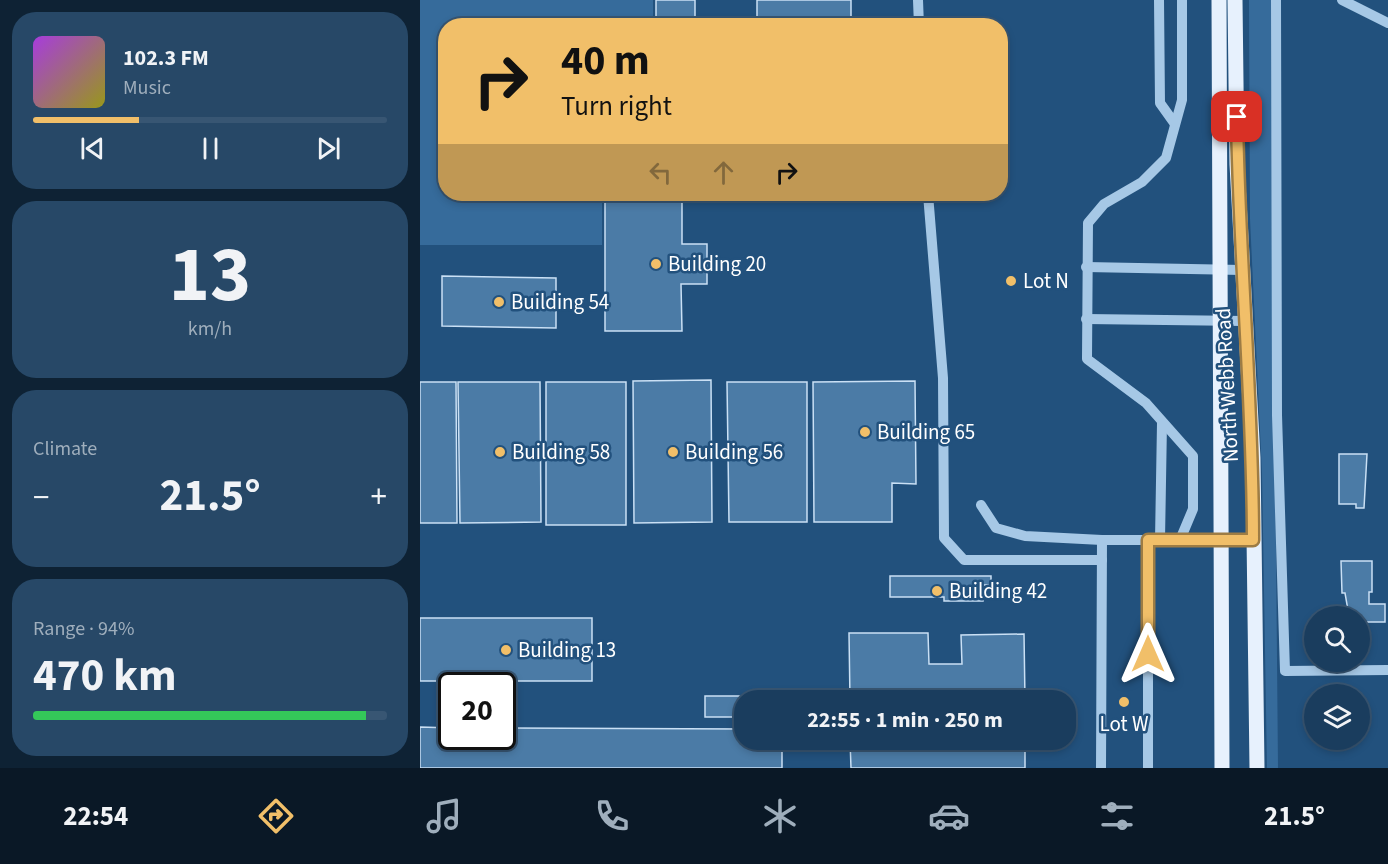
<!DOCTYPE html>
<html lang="en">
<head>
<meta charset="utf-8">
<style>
  :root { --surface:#1a3d5e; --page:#274867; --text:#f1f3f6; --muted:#9faebc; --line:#385673; --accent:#f1bf69 }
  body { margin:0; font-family:"Source Sans 3",sans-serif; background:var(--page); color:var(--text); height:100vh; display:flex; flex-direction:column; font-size:22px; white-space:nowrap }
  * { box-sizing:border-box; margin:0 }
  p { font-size:20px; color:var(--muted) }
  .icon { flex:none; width:33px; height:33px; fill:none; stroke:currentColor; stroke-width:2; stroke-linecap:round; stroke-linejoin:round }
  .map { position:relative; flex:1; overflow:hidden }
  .drawer { display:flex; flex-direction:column; gap:12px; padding:12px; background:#0e2234; width:420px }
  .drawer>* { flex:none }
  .top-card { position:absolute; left:18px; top:18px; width:570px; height:183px; border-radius:24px; box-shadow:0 3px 9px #0003,0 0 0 2px var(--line); background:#f1bf69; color:#111; overflow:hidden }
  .fabs { position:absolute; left:884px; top:606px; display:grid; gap:12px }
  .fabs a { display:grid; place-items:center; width:66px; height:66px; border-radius:50%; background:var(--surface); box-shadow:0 3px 9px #0003,0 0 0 2px var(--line); font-size:30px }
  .speed { position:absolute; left:18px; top:672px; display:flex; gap:12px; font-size:30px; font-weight:700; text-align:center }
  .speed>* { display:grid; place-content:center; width:78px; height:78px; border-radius:50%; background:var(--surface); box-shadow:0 3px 9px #0003,0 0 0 2px var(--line); line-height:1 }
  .speed .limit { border:3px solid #111; border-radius:9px; background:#fff; color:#111 }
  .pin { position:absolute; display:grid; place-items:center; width:51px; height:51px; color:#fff; margin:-26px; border-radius:12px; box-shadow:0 3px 9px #0006 }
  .me { position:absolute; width:66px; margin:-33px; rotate:0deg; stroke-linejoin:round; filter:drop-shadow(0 0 4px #0008) }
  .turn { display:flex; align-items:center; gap:21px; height:126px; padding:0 24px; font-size:27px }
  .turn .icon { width:78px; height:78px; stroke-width:2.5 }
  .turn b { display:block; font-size:42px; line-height:51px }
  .lanes { display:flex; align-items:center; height:57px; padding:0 24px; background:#0003; justify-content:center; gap:30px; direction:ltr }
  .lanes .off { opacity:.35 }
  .big { font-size:45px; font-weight:700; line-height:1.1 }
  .drawer .card { flex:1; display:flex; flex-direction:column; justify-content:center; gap:9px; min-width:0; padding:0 21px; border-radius:24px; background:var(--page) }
  .drawer .dial { align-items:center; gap:0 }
  .dial b { font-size:78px; line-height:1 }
  .song { display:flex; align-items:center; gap:18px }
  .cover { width:72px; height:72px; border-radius:9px; background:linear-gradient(135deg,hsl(280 70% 55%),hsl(60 70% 35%)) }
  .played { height:6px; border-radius:3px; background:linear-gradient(90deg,var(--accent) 30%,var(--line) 30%) }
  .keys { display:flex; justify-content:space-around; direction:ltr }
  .heat { display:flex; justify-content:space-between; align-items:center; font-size:33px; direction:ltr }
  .charge { height:9px; border-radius:4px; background:linear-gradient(90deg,#34c759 94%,var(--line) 0) }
  .trip { position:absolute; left:314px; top:690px; width:342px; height:60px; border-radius:24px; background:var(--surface); box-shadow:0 3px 9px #0003,0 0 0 2px var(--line); font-weight:700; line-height:60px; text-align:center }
  .dock { display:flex; height:96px; justify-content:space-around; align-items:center; background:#0a1826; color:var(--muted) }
  .dock .icon { width:42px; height:42px }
  .dock .selected { color:var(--accent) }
  .dock b { font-size:27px; color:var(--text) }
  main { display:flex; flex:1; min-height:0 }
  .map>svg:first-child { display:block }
  .green { fill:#366b9b }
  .building { fill:#4b7ba6; stroke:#cae0f5; stroke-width:1.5 }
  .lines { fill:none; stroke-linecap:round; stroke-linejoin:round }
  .minor { stroke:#a6c8e6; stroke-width:10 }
  .major { stroke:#e7f1fd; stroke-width:15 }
  .route-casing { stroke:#9d7c44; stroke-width:15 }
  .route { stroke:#f1bf69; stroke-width:10 }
  .poi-dot { fill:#f1bf69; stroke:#22517d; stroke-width:2 }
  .labels { text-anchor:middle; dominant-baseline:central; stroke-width:5; stroke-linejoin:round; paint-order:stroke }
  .poi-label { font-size:21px; fill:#fff; stroke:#22517d; text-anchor:start }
  .street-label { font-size:21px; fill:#fff; stroke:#22517d }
</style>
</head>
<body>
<main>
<section class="drawer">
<div class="card">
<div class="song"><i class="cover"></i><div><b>102.3 FM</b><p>Music</p></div></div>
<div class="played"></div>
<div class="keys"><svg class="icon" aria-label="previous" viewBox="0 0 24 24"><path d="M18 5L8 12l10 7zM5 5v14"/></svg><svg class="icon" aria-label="pause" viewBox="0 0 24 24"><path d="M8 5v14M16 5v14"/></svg><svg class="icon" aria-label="next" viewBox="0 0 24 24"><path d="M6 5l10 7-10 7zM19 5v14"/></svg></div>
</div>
<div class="card dial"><b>13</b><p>km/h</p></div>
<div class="card"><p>Climate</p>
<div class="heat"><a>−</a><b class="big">21.5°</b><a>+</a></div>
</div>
<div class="card"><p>Range · 94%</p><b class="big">470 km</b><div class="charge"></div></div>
</section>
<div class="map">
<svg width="968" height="768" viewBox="0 0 968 768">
  <rect width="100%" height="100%" fill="#22517d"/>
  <g class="green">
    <path d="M 0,0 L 233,0 L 233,20 L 227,25 L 26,26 L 26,194 L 182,194 L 182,245 L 0,245 Z"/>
    <path d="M 829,0 L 851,0 L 858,768 L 847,768 L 842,473 L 830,219 Z"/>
  </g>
  <g class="building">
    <path d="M 236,0 L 275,0 L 275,23 L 236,24 Z"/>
    <rect x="337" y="0" width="94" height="26"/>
    <path d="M 185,194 L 262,194 L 262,244 L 287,244 L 287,284 L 261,284 L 262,331 L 185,331 Z"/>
    <path d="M 22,276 L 136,278 L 136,328 L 22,326 Z"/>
    <path d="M 291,380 L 292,522 L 214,523 L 213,381 Z"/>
    <path d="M 495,381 L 496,484 L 472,483 L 472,522 L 394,522 L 393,382 Z"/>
    <path d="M 0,382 L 36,382 L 37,523 L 0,523 Z"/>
    <path d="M 38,382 L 120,382 L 121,522 L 40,523 Z"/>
    <rect x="126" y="382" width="80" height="143"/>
    <path d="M 307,382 L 387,382 L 387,522 L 309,522 Z"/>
    <path d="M 919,454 L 947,454 L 944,508 L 936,508 L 936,504 L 919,504 Z"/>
    <path d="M 921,561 L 952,561 L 952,592 L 949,592 L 949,604 L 965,604 L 965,622 L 939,622 L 939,616 L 929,616 L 925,593 L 922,593 Z"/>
    <path d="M 470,576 L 571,576 L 571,585 L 563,585 L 563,601 L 524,601 L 524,597 L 470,597 Z"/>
    <rect x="0" y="618" width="172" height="63"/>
    <path d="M 429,633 L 508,633 L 509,664 L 542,664 L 541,635 L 604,634 L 605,700 L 430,700 Z"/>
    <path d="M 285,696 L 334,696 L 334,700 L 324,700 L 324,717 L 285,717 Z"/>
    <path d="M 0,727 L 32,728 L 32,736 L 82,736 L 82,728 L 324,729 L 324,740 L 362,740 L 362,768 L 0,768 Z"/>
    <path d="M 430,740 L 605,740 L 605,768 L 431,768 Z"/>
  </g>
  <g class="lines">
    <g class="minor">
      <path d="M 498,0 L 499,26"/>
      <path d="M 739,0 L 740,103 L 755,124"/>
      <path d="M 856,0 L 857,415 L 865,671 L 968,670"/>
      <path d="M 922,0 L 968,23"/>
      <path d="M 508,194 L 523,378 L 524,538 L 544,560 L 682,560"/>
      <path d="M 666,267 L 822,270"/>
      <path d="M 666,319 L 824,321"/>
      <path d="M 561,505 L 576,528 L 605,536 L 682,540"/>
      <path d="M 740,540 L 742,423"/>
      <path d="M 760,540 L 773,509 L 773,456 L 726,403 L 667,359 L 668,223 L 684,204 L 722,182 L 746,158 L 762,100 L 762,0"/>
      <path d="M 681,768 L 682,540 L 833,540"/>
      <path d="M 728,768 L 728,540"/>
    </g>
    <g class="major">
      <path d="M 799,0 L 802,768"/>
      <path d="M 815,0 L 817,164 L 833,458 L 837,768"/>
    </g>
  </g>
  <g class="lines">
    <defs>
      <path id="route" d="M 728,654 L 728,540 L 833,540 C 833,399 819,258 817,117"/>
    </defs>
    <use href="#route" class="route-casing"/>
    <use href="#route" class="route"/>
  </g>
  <g class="poi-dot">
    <circle cx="236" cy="264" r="6"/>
    <circle cx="591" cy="281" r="6"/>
    <circle cx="79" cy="302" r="6"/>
    <circle cx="445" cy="432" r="6"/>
    <circle cx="80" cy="452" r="6"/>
    <circle cx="253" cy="452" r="6"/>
    <circle cx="517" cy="591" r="6"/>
    <circle cx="86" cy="650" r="6"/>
    <circle cx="704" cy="702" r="6"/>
  </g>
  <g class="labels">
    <g class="poi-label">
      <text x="248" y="264">Building 20</text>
      <text x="603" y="281">Lot N</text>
      <text x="91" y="302">Building 54</text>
      <text x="457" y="432">Building 65</text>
      <text x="92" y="452">Building 58</text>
      <text x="265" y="452">Building 56</text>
      <text x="529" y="591">Building 42</text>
      <text x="98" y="650">Building 13</text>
      <text x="704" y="724" text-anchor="middle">Lot W</text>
    </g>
    <g class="street-label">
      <text transform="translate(807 385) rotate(-93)">North Webb Road</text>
    </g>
  </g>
</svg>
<div class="fabs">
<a><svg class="icon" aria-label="search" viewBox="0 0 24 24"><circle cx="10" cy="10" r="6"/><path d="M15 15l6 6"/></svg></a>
<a><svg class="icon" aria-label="layers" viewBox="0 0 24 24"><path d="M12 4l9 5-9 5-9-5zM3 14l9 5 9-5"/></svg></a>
</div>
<div class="speed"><div class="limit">20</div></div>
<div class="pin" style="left:817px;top:117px;background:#d93025"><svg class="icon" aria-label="arrive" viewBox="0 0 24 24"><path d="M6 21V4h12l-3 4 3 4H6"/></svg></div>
<svg class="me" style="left:728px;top:654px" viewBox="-20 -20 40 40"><path d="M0-17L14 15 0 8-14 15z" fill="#f1bf69" stroke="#fff" stroke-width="4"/></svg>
<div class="trip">22:55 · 1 min · 250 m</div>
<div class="top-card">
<div class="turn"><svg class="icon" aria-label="right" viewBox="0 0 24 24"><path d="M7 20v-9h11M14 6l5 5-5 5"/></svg><div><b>40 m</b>Turn right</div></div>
<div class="lanes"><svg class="icon off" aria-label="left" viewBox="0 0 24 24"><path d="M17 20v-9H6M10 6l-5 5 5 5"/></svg><svg class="icon off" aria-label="ahead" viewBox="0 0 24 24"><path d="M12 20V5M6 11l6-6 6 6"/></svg><svg class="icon" aria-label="right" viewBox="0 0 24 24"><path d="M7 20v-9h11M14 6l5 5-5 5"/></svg></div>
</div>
</div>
</main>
<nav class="dock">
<b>22:54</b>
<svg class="icon selected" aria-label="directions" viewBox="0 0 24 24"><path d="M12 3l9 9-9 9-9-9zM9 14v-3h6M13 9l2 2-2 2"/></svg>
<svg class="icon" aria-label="music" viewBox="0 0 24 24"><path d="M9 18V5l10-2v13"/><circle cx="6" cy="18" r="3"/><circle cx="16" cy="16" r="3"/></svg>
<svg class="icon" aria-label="phone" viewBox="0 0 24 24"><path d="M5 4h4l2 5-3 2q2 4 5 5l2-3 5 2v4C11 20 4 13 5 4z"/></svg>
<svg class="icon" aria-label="climate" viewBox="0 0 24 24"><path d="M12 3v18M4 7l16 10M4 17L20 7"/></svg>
<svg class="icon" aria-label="car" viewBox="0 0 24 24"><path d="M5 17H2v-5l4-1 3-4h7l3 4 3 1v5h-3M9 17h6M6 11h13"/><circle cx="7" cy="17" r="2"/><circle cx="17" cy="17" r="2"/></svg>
<svg class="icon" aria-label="filters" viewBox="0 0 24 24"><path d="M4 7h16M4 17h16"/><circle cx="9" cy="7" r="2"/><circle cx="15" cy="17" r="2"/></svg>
<b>21.5°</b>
</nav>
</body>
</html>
